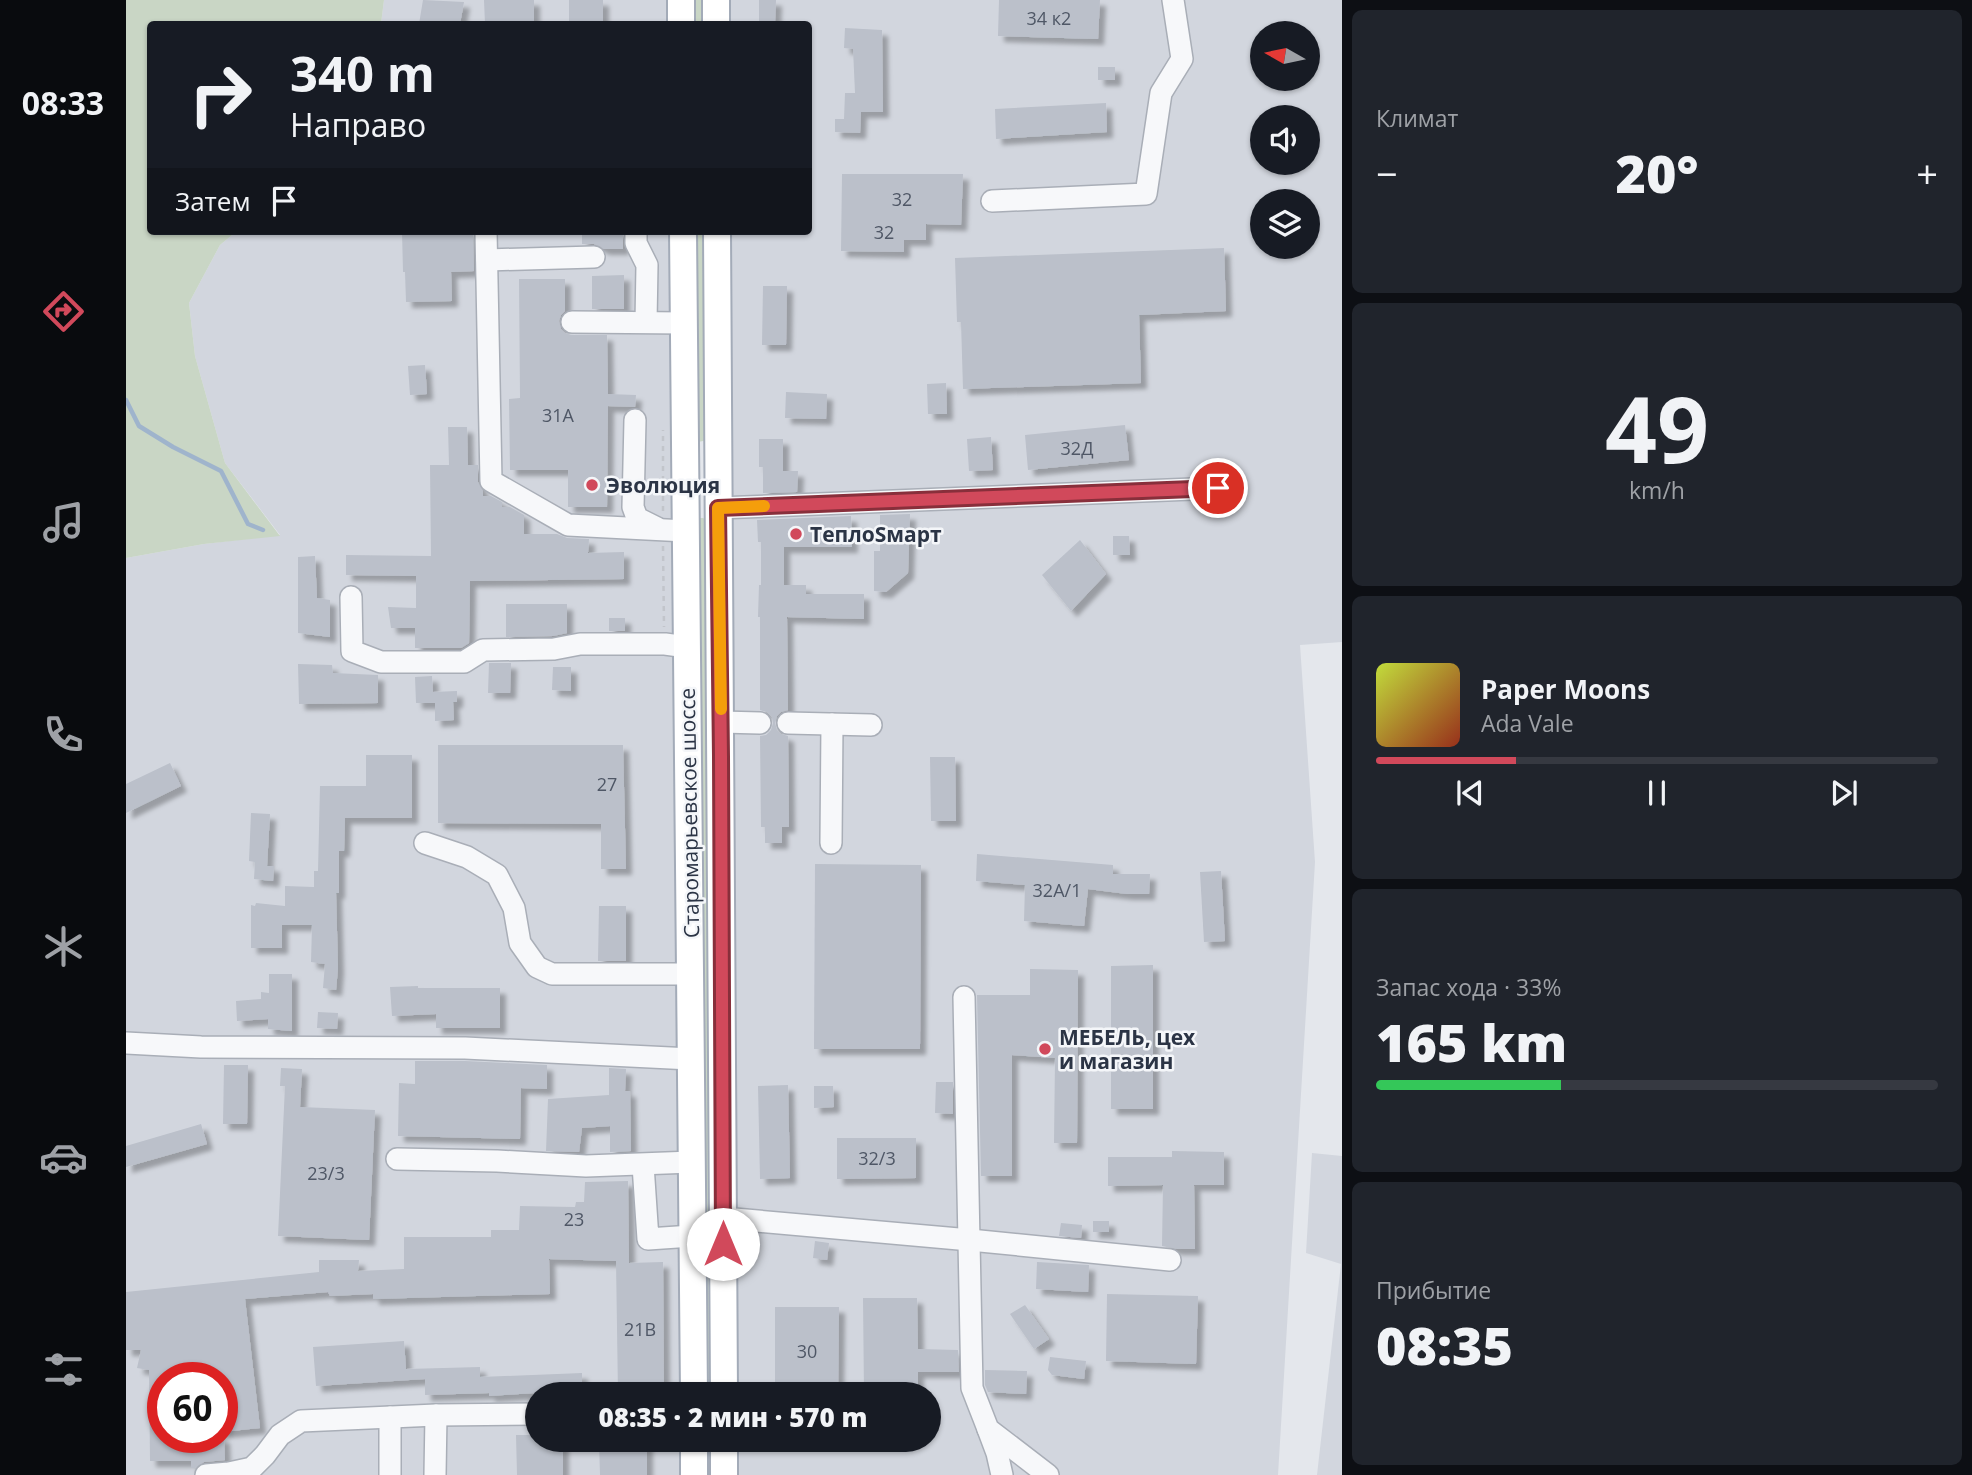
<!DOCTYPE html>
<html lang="ru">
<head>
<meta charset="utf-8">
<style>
  :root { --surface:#171b24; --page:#20242c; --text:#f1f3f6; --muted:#9ea1a6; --line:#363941; --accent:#d1495b }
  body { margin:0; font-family:"Open Sans",sans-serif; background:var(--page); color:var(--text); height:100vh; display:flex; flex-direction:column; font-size:26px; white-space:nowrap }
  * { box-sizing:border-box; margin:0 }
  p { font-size:23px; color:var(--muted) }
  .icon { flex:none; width:38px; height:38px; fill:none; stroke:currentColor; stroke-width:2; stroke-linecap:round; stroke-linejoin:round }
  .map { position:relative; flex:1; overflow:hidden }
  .side { display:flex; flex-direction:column; gap:10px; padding:10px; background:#0d0f14; width:630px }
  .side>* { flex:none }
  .hud { position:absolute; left:21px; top:21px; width:665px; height:214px; border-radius:7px; box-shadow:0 2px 5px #0004; background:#171b24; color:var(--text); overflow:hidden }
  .needle { width:46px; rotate:279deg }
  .buttons { position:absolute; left:1124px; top:21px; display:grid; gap:14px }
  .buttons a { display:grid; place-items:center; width:70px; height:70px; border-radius:50%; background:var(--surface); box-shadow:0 2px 5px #0004; font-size:35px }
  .speed { position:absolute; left:21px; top:1362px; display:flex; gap:14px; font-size:35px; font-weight:700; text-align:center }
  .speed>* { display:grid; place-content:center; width:91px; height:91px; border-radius:50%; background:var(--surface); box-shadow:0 2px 5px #0004; line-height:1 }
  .speed .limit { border:10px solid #d22; background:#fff; color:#111 }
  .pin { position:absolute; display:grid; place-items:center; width:60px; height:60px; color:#fff; margin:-30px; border:4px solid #fff; border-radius:50%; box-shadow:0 2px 7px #0007 }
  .me { position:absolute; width:77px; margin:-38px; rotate:0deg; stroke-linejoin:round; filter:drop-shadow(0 0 5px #0008) }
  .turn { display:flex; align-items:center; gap:24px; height:147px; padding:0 28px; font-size:32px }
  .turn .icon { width:91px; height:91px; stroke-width:2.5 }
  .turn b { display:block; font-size:49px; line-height:60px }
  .then { display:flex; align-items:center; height:66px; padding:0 28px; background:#0003; gap:14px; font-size:26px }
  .big { font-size:52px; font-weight:800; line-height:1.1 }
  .side .tile { flex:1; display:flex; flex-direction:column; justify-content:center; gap:10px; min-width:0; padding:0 24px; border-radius:10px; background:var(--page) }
  .side .dial { align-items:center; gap:0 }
  .dial b { font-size:91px; line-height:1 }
  .song { display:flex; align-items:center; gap:21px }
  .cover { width:84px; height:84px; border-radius:10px; background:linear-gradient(135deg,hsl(70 70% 55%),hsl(10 70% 35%)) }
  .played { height:7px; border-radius:4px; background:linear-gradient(90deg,var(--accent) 25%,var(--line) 25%) }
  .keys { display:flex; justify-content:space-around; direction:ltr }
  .heat { display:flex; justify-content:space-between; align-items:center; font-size:38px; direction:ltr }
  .charge { height:10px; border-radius:5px; background:linear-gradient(90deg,#34c759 33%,var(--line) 0) }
  .trip { position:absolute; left:399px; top:1382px; width:416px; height:70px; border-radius:35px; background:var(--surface); box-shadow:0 2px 5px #0004; font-weight:800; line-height:70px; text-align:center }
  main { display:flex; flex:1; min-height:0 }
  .tabs { display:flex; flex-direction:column; width:126px; justify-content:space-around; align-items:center; background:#090b0e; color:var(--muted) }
  .tabs .icon { width:49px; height:49px }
  .tabs .current { color:var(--accent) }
  .tabs b { font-size:32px; color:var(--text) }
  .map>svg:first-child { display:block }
  .built { fill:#d2d6de; fill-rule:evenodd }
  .green { fill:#c9d6c5 }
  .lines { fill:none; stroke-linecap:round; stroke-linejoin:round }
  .stream { stroke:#9fb4cc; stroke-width:4.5 }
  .building { fill:#bbc0ca; filter:url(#shadow) }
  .minor-casing { stroke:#a9aeb7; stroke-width:24 }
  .major-casing { stroke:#a3abb8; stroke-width:30 }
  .path { stroke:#c2c5cb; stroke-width:2.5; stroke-dasharray:5 5; stroke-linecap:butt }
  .minor { stroke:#f7f8fa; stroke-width:21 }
  .major { stroke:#fff; stroke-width:26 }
  .route-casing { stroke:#882f3b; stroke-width:18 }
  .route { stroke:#d1495b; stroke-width:12 }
  .slow { stroke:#f59e0b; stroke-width:12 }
  .poi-dot { fill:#d1495b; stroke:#f4f6f9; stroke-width:2.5 }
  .labels { text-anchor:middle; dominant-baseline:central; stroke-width:5; stroke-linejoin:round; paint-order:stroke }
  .number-label { font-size:18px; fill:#4f5766 }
  .poi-label { font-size:21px; font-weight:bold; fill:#2b3445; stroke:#f4f6f9; text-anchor:start }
  .street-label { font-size:21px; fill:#2b3445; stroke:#f4f6f9 }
</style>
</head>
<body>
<main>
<nav class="tabs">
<b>08:33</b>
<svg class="icon current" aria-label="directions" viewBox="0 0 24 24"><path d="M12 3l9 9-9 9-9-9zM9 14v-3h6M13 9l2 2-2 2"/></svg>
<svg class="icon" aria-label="music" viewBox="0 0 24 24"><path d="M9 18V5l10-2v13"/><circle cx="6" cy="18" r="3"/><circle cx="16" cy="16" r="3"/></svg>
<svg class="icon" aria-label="phone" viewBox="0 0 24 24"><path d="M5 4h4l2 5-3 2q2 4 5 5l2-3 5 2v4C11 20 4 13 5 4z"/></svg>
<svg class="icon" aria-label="climate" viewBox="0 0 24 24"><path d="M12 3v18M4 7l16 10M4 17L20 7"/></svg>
<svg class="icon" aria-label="car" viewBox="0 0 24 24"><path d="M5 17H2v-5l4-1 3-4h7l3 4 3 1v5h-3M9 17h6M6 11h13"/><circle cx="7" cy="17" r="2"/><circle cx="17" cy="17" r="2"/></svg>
<svg class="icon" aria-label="filters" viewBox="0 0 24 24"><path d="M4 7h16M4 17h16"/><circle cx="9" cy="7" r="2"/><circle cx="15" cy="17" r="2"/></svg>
</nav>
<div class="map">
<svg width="1216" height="1475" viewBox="0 0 1216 1475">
  <defs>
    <filter id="shadow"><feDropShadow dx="6" dy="6" stdDeviation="2" flood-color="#0004"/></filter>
  </defs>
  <rect width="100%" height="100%" fill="#e4e7ec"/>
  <g class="built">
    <path d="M 258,0 L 550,0 L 551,24 L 255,24 Z"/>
    <path d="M 600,0 L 1216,0 L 1216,642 L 1174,645 L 1189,862 L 1152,1475 L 608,1475 L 608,1440 L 803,1440 L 803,1395 L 608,1395 L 601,231 L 682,231 L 682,24 L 600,24 ZM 1136,33 L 1181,33 L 1181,79 L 1136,79 ZM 1136,117 L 1181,117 L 1181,163 L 1136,163 ZM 1136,201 L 1181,201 L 1181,247 L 1136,247 Z"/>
    <path d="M 111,231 L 553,231 L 562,1395 L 411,1395 L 411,1440 L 562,1440 L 562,1475 L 0,1475 L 0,558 L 78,544 L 154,535 L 99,463 L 69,356 L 63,303 L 94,245 ZM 37,1377 L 96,1377 L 96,1437 L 37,1437 Z"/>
    <path d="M 1186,1153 L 1216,1156 L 1216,1475 L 1191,1475 L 1215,1264 L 1180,1253 Z"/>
  </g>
  <g class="green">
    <path d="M 0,0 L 258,0 L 255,24 L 24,24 L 24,231 L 111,231 L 94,245 L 63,303 L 69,356 L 99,463 L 154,536 L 78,544 L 0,558 Z"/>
    <rect x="565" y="0" width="13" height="24"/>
    <path d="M 567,231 L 580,231 L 582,440 L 572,442 Z"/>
    <path d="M 572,518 L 577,518 L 580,520 L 588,1395 L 575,1395 Z"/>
  </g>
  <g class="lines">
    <path class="stream" d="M 0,400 L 13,426 L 47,447 L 95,471 L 122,524 L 137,530"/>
  </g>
  <g class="building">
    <path d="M 297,0 L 338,2 L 334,24 L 293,24 Z"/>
    <path d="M 358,0 L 408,0 L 408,24 L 359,24 Z"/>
    <rect x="443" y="0" width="34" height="24"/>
    <path d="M 633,0 L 650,0 L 649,23 L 633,22 Z"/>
    <path d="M 873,0 L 974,0 L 972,39 L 872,36 Z"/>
    <path d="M 719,28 L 756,30 L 757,112 L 735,112 L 734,133 L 709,132 L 709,119 L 718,119 L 719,93 L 729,93 L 727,49 L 718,48 Z"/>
    <rect x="972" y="67" width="17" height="13"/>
    <path d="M 980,103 L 981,132 L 870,139 L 869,109 Z"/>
    <path d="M 716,174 L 837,174 L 835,225 L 800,224 L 800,240 L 778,240 L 778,252 L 715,251 Z"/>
    <path d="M 276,231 L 347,231 L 348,271 L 325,272 L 326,301 L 280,302 L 279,272 L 277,272 Z"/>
    <path d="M 456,231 L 497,231 L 497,249 L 478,249 L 468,244 L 456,244 Z"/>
    <path d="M 1098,248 L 1100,311 L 1013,315 L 1015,383 L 837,389 L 835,322 L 831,322 L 829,258 Z"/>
    <path d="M 498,275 L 498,309 L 466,309 L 466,276 Z"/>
    <path d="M 393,279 L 439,279 L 439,311 L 435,315 L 433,321 L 435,329 L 439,333 L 445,335 L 481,335 L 482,394 L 510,395 L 509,407 L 482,406 L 481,507 L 442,507 L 442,470 L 384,470 L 383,399 L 394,398 Z"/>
    <path d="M 637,286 L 661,286 L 660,345 L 636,345 Z"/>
    <path d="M 299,365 L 301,394 L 284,395 L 282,366 Z"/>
    <path d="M 820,383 L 821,414 L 802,414 L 801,384 Z"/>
    <path d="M 660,392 L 701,394 L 700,419 L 659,418 Z"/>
    <path d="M 999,425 L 1003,460 L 902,470 L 899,435 Z"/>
    <path d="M 322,427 L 341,427 L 342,465 L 352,465 L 352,482 L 357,491 L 357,496 L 365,496 L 376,502 L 376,507 L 384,507 L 398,515 L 398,534 L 431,534 L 441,538 L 463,539 L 462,553 L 498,552 L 498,579 L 344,581 L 343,643 L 335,648 L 289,648 L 289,628 L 265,628 L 262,607 L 290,608 L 290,576 L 220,575 L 220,555 L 305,556 L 304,465 L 323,465 Z"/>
    <path d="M 865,437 L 867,470 L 843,471 L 841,439 Z"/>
    <path d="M 633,439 L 657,439 L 657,471 L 672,471 L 671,492 L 637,493 L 637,467 L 633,467 Z"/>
    <path d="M 784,514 L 782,573 L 760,592 L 748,591 L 748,551 L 754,551 L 754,515 Z"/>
    <path d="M 725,516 L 726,547 L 658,547 L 658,585 L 680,585 L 680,594 L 738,594 L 738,619 L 661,617 L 662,710 L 655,712 L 651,716 L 649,723 L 651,730 L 655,734 L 662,736 L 663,827 L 656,827 L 656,843 L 639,843 L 639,827 L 635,827 L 634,736 L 640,735 L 645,730 L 647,723 L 646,717 L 641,712 L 634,710 L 634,617 L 632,617 L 633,585 L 635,585 L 635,542 L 632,542 L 631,520 Z"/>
    <path d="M 987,536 L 1003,536 L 1004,555 L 987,555 Z"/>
    <path d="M 954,540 L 980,574 L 945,611 L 916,575 Z"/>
    <path d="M 189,556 L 191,598 L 204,600 L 204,637 L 172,633 L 172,557 Z"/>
    <path d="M 380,604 L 441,604 L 441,633 L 427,636 L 380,637 Z"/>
    <rect x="483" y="618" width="16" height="13"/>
    <path d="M 363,663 L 385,663 L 384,693 L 362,693 Z"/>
    <path d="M 172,664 L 206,665 L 207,673 L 252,675 L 252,703 L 173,704 Z"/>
    <path d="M 427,667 L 445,667 L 445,691 L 426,690 Z"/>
    <path d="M 306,676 L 307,692 L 331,691 L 331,702 L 327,702 L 328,720 L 309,721 L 309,703 L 290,703 L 289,677 Z"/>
    <path d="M 312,745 L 497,745 L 500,869 L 475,869 L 475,824 L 312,823 Z"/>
    <path d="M 240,755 L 286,755 L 286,818 L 219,818 L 218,851 L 213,851 L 213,893 L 210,893 L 212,968 L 210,990 L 197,988 L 199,964 L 185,962 L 186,925 L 156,925 L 156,948 L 125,948 L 125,905 L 129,906 L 130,903 L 159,906 L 159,886 L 188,887 L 188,871 L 192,871 L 194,786 L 240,786 Z"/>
    <path d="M 804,757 L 829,757 L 830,821 L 805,821 Z"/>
    <path d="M 44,763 L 55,786 L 0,813 L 0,784 Z"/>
    <path d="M 125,813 L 144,814 L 141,866 L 148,866 L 147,881 L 128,879 L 129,862 L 123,861 Z"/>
    <path d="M 851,854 L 987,865 L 987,874 L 1024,874 L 1023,894 L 1001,894 L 962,889 L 958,926 L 898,921 L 899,885 L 850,881 Z"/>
    <path d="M 689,864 L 795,865 L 794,1049 L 688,1049 Z"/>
    <path d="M 1095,871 L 1099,941 L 1078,942 L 1074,872 Z"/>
    <path d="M 473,906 L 500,906 L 500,961 L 472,961 Z"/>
    <path d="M 1027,965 L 1027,1109 L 985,1109 L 985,966 Z"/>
    <path d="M 904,969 L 952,970 L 951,1143 L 928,1143 L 929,1058 L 886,1055 L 886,1176 L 855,1176 L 851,995 L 904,995 Z"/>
    <path d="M 143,974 L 166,974 L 166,1031 L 142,1029 L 142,1019 L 111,1021 L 110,1001 L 135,999 L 135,992 L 143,993 Z"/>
    <path d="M 292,986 L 292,988 L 374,988 L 374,1028 L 310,1028 L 310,1014 L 266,1016 L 264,987 Z"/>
    <path d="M 192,1012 L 212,1013 L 211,1029 L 191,1028 Z"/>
    <path d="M 289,1061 L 339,1061 L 421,1065 L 421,1089 L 395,1088 L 394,1139 L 272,1136 L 273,1083 L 289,1084 Z"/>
    <path d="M 98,1065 L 122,1065 L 121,1124 L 97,1124 Z"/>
    <path d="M 155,1068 L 176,1069 L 174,1107 L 249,1110 L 243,1240 L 152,1236 L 159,1086 L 154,1086 Z"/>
    <path d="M 483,1068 L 500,1069 L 499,1091 L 504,1091 L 505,1151 L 484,1152 L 484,1126 L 456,1128 L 453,1152 L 420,1151 L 422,1099 L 483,1095 Z"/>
    <path d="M 810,1082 L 827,1082 L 827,1114 L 809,1113 Z"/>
    <path d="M 662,1085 L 664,1178 L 634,1179 L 632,1086 Z"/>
    <path d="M 688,1086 L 707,1086 L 708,1107 L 688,1108 Z"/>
    <path d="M 75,1124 L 81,1144 L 0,1167 L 0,1146 Z"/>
    <path d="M 711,1138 L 790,1138 L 790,1178 L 711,1179 Z"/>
    <path d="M 1046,1151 L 1098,1152 L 1098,1185 L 1068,1185 L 1069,1249 L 1051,1249 L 1036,1246 L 1037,1185 L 982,1186 L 982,1157 L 1046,1157 Z"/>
    <path d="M 502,1181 L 503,1263 L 537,1262 L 538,1395 L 492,1395 L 490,1261 L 423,1259 L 424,1294 L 247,1299 L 247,1294 L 204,1296 L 202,1292 L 119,1299 L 134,1428 L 96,1432 L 96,1377 L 37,1377 L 37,1437 L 98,1437 L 99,1460 L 78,1462 L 69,1468 L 65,1468 L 65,1461 L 24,1461 L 23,1370 L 11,1368 L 15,1350 L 0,1350 L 0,1292 L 193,1272 L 193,1260 L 233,1260 L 232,1271 L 278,1269 L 278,1237 L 365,1237 L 365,1230 L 393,1230 L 394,1206 L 449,1207 L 450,1202 L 458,1202 L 459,1182 Z"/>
    <rect x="967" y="1221" width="16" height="11"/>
    <path d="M 935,1223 L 956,1225 L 955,1238 L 933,1236 Z"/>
    <path d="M 689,1241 L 703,1243 L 701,1260 L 687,1258 Z"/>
    <path d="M 911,1262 L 963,1265 L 962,1292 L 910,1289 Z"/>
    <path d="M 981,1294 L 1072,1296 L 1070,1364 L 980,1361 Z"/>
    <path d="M 737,1298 L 791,1298 L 792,1349 L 832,1350 L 833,1372 L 792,1372 L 792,1395 L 738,1395 Z"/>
    <path d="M 899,1305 L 923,1339 L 908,1349 L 884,1314 Z"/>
    <path d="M 649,1307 L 713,1307 L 712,1395 L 649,1395 Z"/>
    <path d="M 278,1341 L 280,1369 L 354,1367 L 354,1377 L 456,1373 L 456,1395 L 426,1395 L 426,1392 L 363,1396 L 363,1393 L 299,1395 L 299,1379 L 190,1386 L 187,1347 Z"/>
    <path d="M 924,1357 L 960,1361 L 958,1379 L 926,1375 L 922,1370 Z"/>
    <path d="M 859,1370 L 901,1371 L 900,1394 L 862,1392 L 859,1385 Z"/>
    <path d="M 390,1435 L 411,1435 L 411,1440 L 437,1440 L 437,1475 L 391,1475 Z"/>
    <path d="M 473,1442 L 521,1442 L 521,1475 L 474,1475 Z"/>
  </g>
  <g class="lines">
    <defs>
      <g id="minor">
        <path d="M 866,201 L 1020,194 L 1035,93 L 1056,59 L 1047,0"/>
        <path d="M 360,231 L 365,481 L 442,525 L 560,531"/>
        <path d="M 510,231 L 510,243 L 521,265 L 520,322"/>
        <path d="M 361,260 L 468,257"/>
        <path d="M 446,322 L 559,323"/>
        <path d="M 509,420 L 507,507 L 511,518 L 531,528"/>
        <path d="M 592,508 L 1092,488"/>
        <path d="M 225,597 L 226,651 L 255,662 L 338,662 L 357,650 L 428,649 L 454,644 L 539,644 L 561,647"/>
        <path d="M 595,722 L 634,723"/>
        <path d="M 662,723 L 745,725"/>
        <path d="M 299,843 L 341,857 L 371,875 L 388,908 L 394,943 L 411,967 L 426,974 L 564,974"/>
        <path d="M 705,843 L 706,724"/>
        <path d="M 838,997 L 846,1388 L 862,1429 L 922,1475"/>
        <path d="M 0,1043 L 75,1047 L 339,1048 L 565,1059"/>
        <path d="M 271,1159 L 371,1161 L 460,1166 L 566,1162"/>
        <path d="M 517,1165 L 522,1239 L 566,1236"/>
        <path d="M 597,1218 L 844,1240 L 1044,1260"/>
        <path d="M 264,1417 L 264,1475"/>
        <path d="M 862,1429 L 871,1453 L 876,1475"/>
        <path d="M 80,1475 L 103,1473 L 126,1468 L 139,1455 L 154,1435 L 175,1421 L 310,1415 L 411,1414"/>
        <path d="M 309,1475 L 310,1415"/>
      </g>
      <g id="major">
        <path d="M 555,0 L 555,24"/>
        <path d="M 590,0 L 590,24"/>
        <path d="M 557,231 L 568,1395"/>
        <path d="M 591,231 L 598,1395"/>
        <path d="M 568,1440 L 568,1475"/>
        <path d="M 598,1440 L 598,1475"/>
      </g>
    </defs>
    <use href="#minor" class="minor-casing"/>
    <use href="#major" class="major-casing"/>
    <g class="path">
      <path d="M 537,511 L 537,430"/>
      <path d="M 537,546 L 538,627"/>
    </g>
    <use href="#minor" class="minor"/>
    <use href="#major" class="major"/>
  </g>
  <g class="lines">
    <defs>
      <path id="route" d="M 597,1244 L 595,756 L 592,508 L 1092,488"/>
    </defs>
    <use href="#route" class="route-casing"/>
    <use href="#route" class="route"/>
    <path class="slow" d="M 595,709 L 592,508 L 638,506"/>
  </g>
  <g class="poi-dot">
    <circle cx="466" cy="485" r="7"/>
    <circle cx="670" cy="534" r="7"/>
    <circle cx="919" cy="1049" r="7"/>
  </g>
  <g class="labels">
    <g class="number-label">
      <text x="923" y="18">34 к2</text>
      <text x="776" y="199">32</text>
      <text x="758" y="232">32</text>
      <text x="432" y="415">31А</text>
      <text x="951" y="448">32Д</text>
      <text x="481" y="784">27</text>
      <text x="931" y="890">32А/1</text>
      <text x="751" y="1158">32/3</text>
      <text x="200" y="1173">23/3</text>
      <text x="448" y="1219">23</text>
      <text x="514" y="1329">21В</text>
      <text x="681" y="1351">30</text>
    </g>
    <g class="poi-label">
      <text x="480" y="485">Эволюция</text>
      <text x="684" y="534">ТеплоSмарт</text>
      <text x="933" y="1037">МЕБЕЛЬ, цех<tspan x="933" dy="24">и магазин</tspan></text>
    </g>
    <g class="street-label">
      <text transform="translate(563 813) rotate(-91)">Старомарьевское шоссе</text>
    </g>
  </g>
</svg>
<div class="buttons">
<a><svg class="needle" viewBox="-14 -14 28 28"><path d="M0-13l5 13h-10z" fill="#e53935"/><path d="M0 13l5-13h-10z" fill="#9ea1a6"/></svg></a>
<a><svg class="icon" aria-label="sound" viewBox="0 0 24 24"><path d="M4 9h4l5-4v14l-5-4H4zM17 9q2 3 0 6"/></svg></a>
<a><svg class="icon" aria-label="layers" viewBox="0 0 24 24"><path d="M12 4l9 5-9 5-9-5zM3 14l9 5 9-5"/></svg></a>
</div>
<div class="speed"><div class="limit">60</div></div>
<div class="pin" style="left:1092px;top:488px;background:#d93025"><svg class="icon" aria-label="arrive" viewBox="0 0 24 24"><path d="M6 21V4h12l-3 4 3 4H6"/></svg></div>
<svg class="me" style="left:597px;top:1244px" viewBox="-20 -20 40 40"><circle r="19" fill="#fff"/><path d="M0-13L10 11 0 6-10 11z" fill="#d1495b"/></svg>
<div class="trip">08:35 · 2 мин · 570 m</div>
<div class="hud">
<div class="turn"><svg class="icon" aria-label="right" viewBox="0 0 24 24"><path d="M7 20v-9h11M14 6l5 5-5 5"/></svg><div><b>340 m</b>Направо</div></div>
<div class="then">Затем<svg class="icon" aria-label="arrive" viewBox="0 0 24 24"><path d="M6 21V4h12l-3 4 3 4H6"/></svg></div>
</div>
</div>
<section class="side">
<div class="tile"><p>Климат</p>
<div class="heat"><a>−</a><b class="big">20°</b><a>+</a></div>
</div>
<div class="tile dial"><b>49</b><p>km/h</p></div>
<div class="tile">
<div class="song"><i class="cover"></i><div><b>Paper Moons</b><p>Ada Vale</p></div></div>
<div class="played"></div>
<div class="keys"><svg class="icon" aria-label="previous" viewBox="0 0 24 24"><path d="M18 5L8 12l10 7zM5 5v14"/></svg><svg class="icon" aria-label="pause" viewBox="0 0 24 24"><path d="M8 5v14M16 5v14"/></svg><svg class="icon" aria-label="next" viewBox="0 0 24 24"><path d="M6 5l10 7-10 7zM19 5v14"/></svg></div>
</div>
<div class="tile"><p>Запас хода · 33%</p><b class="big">165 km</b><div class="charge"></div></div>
<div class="tile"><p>Прибытие</p><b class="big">08:35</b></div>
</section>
</main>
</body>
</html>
